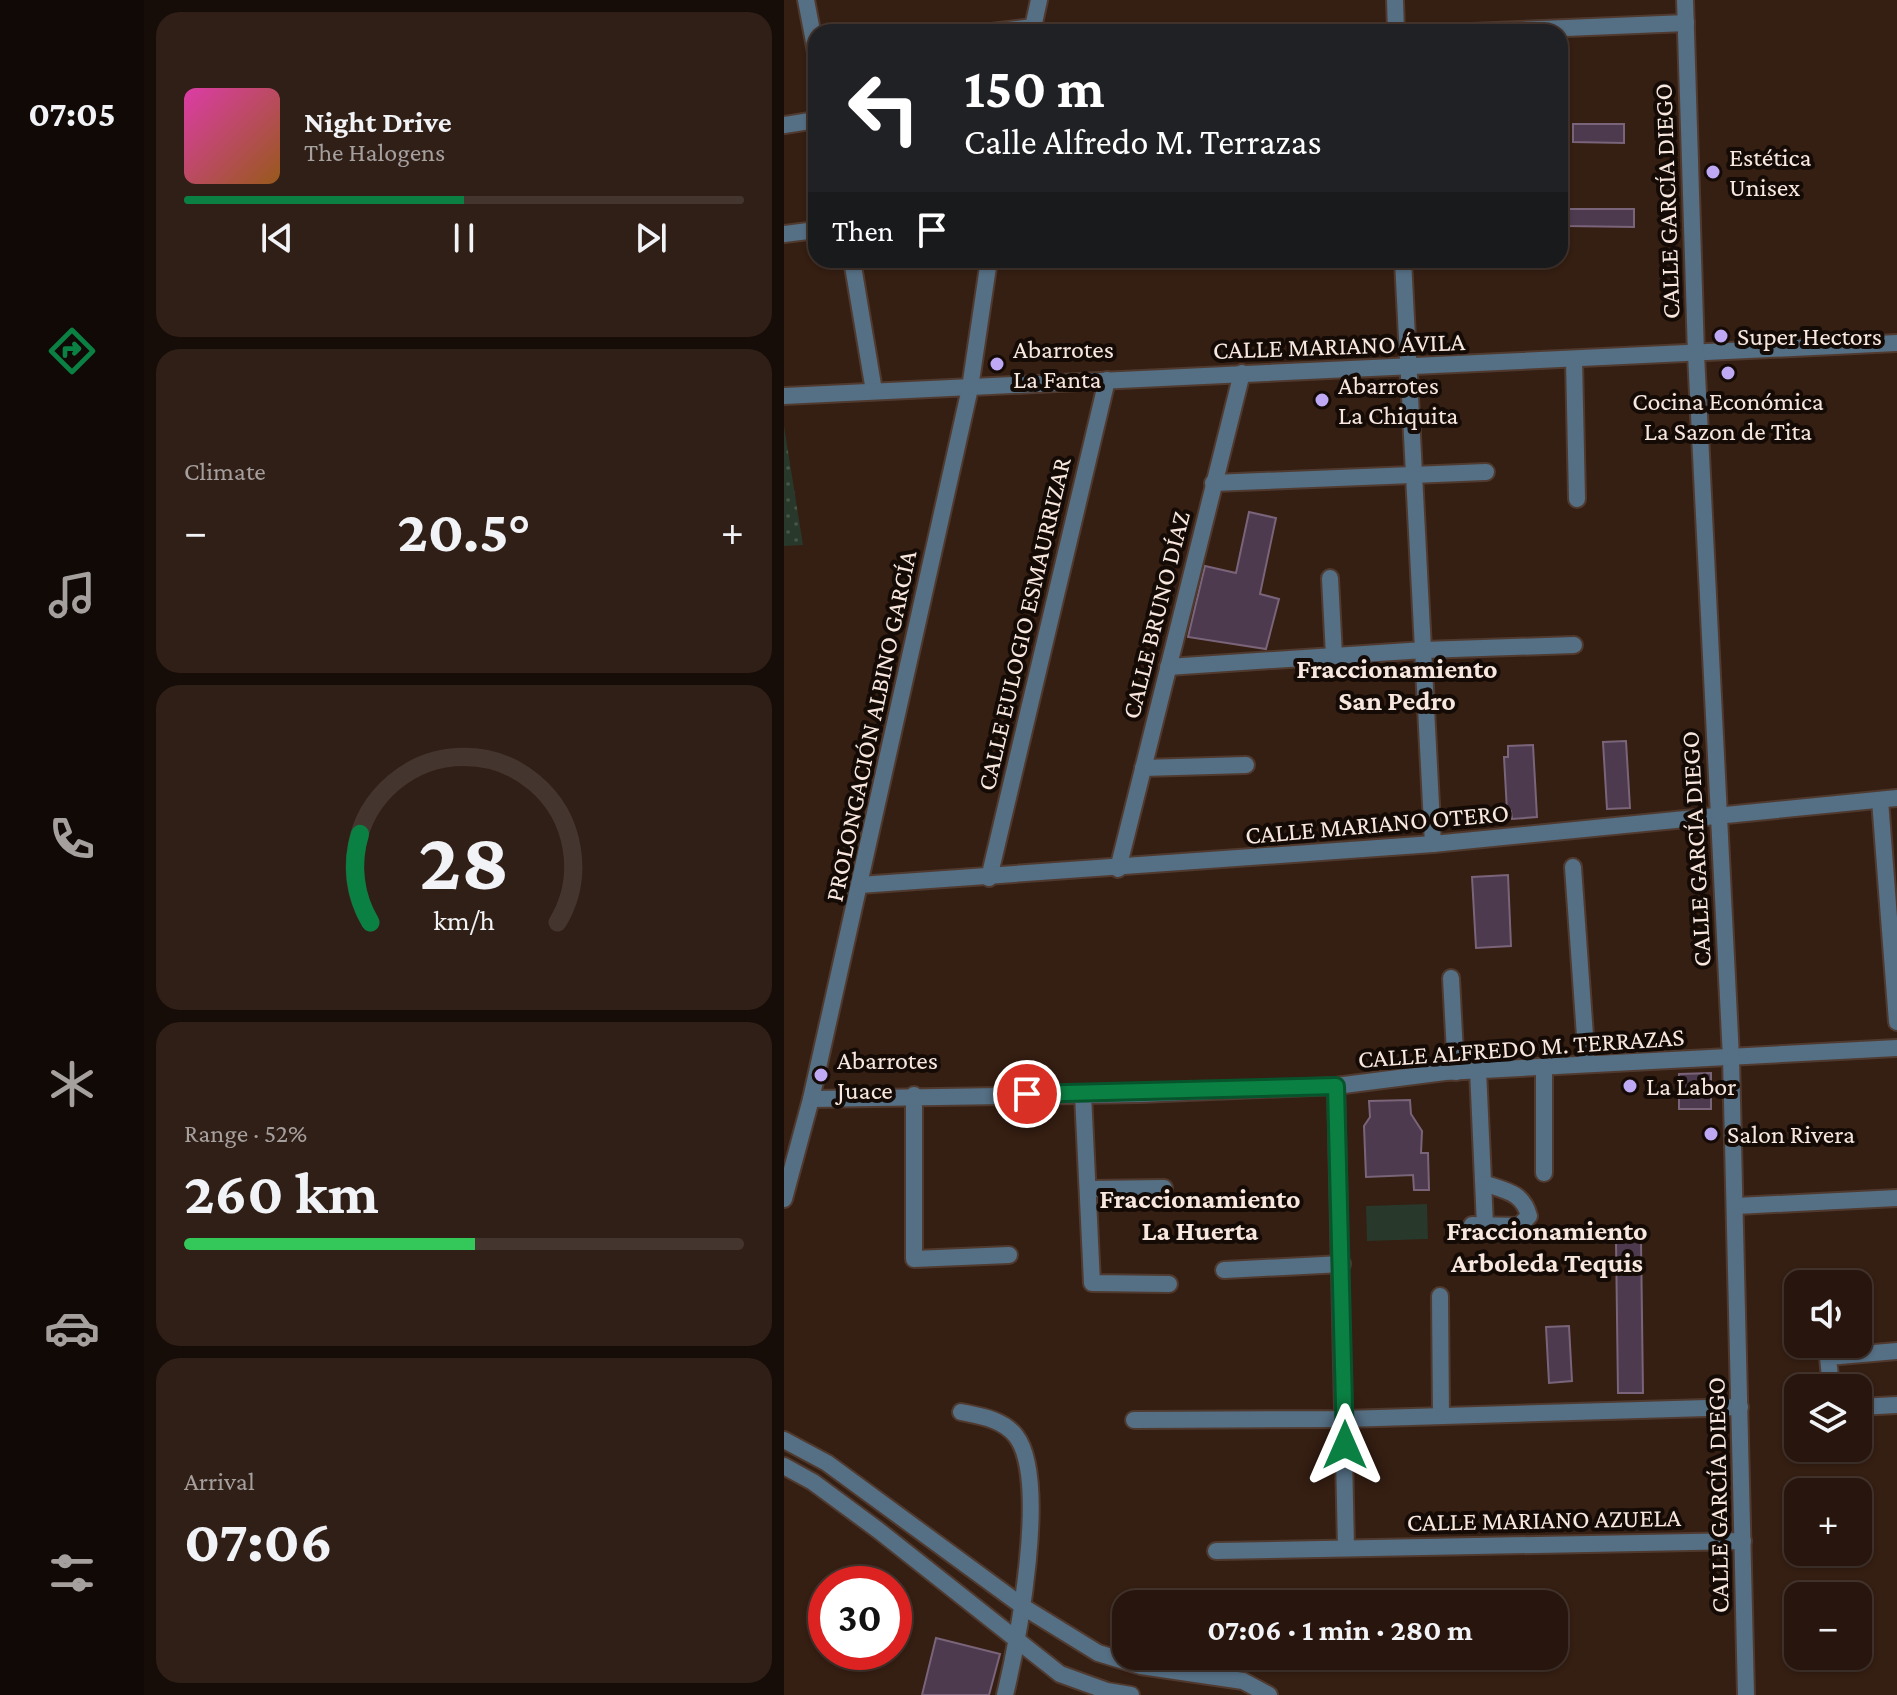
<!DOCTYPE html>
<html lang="en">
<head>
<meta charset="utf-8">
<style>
  :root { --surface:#28160e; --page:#301f17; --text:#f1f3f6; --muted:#a59f9e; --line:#44352e; --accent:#0b8043 }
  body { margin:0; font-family:"Crimson Pro",serif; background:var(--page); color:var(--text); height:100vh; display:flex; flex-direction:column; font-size:30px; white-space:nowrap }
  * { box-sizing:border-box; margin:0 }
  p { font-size:26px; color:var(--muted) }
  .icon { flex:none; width:44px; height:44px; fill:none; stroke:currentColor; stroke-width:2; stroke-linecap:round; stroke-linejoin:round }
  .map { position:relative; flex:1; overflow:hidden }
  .drawer { display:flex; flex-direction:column; gap:12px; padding:12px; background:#160c08; width:640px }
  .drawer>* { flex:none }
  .hud { position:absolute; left:24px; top:24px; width:760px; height:244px; border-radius:24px; box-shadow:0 2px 6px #0004,0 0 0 2px var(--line); background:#202124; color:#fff; overflow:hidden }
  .tools { position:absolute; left:1000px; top:1270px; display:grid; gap:16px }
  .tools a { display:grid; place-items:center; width:88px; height:88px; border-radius:16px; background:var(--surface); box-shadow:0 2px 6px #0004,0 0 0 2px var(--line); font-size:40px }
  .speed { position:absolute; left:24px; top:1566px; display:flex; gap:16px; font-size:40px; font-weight:700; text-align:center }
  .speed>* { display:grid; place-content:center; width:104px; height:104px; border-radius:50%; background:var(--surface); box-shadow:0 2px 6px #0004,0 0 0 2px var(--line); line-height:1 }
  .speed .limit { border:12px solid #d22; background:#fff; color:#111 }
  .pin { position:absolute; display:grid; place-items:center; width:68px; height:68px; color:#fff; margin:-34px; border:4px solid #fff; border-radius:50%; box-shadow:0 2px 8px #0007 }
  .me { position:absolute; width:88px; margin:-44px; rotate:0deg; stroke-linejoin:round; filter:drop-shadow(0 0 6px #0008) }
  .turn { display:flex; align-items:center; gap:28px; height:168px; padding:0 24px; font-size:36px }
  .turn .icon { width:104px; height:104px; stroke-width:2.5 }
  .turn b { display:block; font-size:56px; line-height:68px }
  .then { display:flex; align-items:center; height:76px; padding:0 24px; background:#0003; gap:16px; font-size:30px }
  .big { font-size:60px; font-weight:700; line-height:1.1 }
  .drawer .widget { flex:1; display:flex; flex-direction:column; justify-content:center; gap:12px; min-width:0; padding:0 28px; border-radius:24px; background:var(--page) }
  .drawer .dial { align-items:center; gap:0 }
  .dial svg { height:208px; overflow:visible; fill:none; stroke:var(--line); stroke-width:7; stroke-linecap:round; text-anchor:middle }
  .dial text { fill:var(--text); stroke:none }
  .song { display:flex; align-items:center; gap:24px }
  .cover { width:96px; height:96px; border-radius:12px; background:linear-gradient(135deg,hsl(320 70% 55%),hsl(30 70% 35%)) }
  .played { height:8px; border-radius:4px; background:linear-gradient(90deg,var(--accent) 50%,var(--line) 50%) }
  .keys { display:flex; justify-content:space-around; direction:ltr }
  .heat { display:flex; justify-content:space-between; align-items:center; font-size:44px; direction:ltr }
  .charge { height:12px; border-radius:6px; background:linear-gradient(90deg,#34c759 52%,var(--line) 0) }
  .trip { position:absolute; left:328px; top:1590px; width:456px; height:80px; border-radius:24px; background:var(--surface); box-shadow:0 2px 6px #0004,0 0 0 2px var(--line); font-weight:700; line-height:80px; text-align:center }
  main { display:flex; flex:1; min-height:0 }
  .dock { display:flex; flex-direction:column; width:144px; justify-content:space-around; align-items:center; background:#100906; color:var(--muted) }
  .dock .icon { width:56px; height:56px }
  .dock .on { color:var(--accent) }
  .dock b { font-size:36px; color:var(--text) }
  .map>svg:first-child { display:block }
  .grass { fill:#28382b }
  .park { fill:url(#park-dots) }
  .building { fill:#4d3a4e; stroke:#79647a; stroke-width:2 }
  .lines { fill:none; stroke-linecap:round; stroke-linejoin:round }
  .minor-casing { stroke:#503a2f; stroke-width:20 }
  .tertiary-casing { stroke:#503a2f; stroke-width:20 }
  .minor { stroke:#556f84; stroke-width:16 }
  .tertiary { stroke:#556f84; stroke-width:16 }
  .route-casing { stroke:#07532c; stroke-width:20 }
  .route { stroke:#0b8043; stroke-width:14 }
  .poi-dot { fill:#bfa8f4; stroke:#150b06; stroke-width:3 }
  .labels { text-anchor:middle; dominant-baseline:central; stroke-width:8; stroke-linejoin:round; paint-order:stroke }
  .poi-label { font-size:26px; fill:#f7e7df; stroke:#150b06; text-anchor:start }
  .street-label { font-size:26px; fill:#f7e7df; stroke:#150b06 }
  .neighbourhood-label { font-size:28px; font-weight:bold; fill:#f7e7df; stroke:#150b06 }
</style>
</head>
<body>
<main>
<nav class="dock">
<b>07:05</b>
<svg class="icon on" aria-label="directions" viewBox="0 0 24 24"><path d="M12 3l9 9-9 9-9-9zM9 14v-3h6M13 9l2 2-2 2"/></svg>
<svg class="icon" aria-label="music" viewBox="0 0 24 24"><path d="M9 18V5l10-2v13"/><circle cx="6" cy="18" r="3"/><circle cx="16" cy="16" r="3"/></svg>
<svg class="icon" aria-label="phone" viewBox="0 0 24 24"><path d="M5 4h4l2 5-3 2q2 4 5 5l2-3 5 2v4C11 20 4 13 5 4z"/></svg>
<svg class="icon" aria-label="climate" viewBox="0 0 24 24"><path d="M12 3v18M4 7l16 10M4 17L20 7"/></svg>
<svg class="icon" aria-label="car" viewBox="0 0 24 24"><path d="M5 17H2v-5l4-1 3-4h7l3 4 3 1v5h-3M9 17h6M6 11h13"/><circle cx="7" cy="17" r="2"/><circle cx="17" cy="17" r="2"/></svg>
<svg class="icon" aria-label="filters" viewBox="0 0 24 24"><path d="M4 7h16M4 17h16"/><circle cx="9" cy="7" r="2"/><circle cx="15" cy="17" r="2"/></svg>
</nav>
<section class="drawer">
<div class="widget">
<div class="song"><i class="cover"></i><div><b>Night Drive</b><p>The Halogens</p></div></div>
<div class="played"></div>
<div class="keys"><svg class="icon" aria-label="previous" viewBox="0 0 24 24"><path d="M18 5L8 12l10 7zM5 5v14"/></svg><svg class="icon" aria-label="pause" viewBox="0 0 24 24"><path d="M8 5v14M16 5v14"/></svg><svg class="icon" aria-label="next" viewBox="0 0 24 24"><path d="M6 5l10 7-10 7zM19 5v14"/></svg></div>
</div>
<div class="widget"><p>Climate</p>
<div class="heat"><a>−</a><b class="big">20.5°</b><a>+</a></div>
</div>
<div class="widget dial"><svg viewBox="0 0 100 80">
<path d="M14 69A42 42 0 1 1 86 69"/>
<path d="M14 69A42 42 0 0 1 10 35" stroke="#0b8043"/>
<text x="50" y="56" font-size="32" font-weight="700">28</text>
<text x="50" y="72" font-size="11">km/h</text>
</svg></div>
<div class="widget"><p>Range · 52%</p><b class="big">260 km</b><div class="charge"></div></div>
<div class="widget"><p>Arrival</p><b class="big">07:06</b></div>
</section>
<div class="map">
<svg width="1113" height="1695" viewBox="0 0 1113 1695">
  <defs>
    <pattern id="park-dots" width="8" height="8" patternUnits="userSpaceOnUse" patternTransform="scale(2)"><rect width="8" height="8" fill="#28382b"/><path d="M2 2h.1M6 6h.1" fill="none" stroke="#485549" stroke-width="1.8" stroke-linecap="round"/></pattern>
  </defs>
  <rect width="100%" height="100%" fill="#351e12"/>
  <path class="grass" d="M 643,1204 L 644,1239 L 583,1241 L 582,1206 Z"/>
  <path class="park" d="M 0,426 L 19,545 L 0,546 Z"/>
  <g class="building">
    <path d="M 789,124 L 840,124 L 840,143 L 789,142 Z"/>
    <path d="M 782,209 L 850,209 L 850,227 L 782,226 Z"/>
    <path d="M 465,512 L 492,518 L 476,594 L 495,599 L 482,649 L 404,637 L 421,566 L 452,573 Z"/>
    <path d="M 842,741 L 846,808 L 823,809 L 819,742 Z"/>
    <path d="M 749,745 L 753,817 L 728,819 L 727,811 L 723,811 L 720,757 L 724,757 L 724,746 Z"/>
    <path d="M 724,875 L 727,946 L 692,948 L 688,877 Z"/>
    <path d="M 927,1073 L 927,1109 L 895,1109 L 895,1074 Z"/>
    <path d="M 626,1100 L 627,1114 L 638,1131 L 637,1153 L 644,1153 L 645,1190 L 630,1190 L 629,1175 L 582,1177 L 580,1126 L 586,1117 L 585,1101 Z"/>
    <path d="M 832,1241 L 857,1241 L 859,1393 L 834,1393 Z"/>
    <path d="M 785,1326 L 788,1381 L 765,1383 L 762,1327 Z"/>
    <path d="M 152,1638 L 216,1654 L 205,1695 L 138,1695 Z"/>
  </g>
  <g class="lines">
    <defs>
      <g id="minor">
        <path d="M 22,0 L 32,52"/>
        <path d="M 611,0 L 612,32"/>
        <path d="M 208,32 L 249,27"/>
        <path d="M 248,32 L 255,0"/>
        <path d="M 688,32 L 902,23"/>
        <path d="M 0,125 L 32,120"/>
        <path d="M 0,234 L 32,230"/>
        <path d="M 68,260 L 90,391"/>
        <path d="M 619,260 L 649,844"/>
        <path d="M 790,360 L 793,499"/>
        <path d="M 0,396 L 1113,343"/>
        <path d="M 429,483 L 702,472"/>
        <path d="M 546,578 L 550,656"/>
        <path d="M 384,667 L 640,650 L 790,645"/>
        <path d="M 359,768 L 462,765"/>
        <path d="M 1096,800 L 1113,1022"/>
        <path d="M 789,867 L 803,1064"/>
        <path d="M 334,869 L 458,373"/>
        <path d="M 205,878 L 323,380"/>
        <path d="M 76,885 L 649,844 L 1113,798"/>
        <path d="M 667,978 L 672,1072"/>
        <path d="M 694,1070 L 701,1225"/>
        <path d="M 552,1086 L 562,1548"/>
        <path d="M 299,1094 L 308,1283 L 385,1284"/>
        <path d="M 130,1095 L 130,1259 L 225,1255"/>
        <path d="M 27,1099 L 355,1094 L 552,1086 L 661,1072 L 1113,1048"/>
        <path d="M 760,1173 L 760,1066"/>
        <path d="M 304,1189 L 380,1188"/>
        <path d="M 0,1199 L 27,1099 L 186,388 L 205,260"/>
        <path d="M 952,1206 L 1113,1198"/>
        <path d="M 688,1225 L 735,1226 L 745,1216 C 739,1193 723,1191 702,1184"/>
        <path d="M 440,1270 L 558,1264"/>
        <path d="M 656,1296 L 657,1415"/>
        <path d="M 1047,1388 L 1044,1357 L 1113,1351"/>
        <path d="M 1074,1407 L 1113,1405"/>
        <path d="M 177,1412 C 196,1416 219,1419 232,1436 C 265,1479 234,1641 221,1695"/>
        <path d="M 350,1420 L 561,1419 L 956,1407"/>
        <path d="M 0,1440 L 43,1463 L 241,1608 L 314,1653 L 357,1666 L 459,1681 L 485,1695"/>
        <path d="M 0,1466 L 29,1482 L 94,1530 L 276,1674 L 323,1691 L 347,1695"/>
        <path d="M 432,1551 L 959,1541"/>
      </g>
      <path id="tertiary" d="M 901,0 L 912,354 L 947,1058 L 962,1695"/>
    </defs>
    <use href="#minor" class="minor-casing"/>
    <use href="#tertiary" class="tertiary-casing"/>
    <use href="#minor" class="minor"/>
    <use href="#tertiary" class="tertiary"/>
  </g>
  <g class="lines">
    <defs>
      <path id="route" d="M 243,1094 L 552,1086 L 561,1445"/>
    </defs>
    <use href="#route" class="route-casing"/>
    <use href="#route" class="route"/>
  </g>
  <g class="poi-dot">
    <circle cx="929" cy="172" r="8"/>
    <circle cx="937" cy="336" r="8"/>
    <circle cx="213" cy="364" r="8"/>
    <circle cx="944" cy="373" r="8"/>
    <circle cx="538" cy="400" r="8"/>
    <circle cx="37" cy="1075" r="8"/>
    <circle cx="846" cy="1086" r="8"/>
    <circle cx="927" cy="1134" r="8"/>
  </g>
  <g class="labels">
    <g class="poi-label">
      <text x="945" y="157">Estética<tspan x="945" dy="30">Unisex</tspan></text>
      <text x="953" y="336">Super Hectors</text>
      <text x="229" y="349">Abarrotes<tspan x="229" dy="30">La Fanta</tspan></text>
      <text x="554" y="385">Abarrotes<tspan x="554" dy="30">La Chiquita</tspan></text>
      <text x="944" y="401" text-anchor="middle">Cocina Económica<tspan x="944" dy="30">La Sazon de Tita</tspan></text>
      <text x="53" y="1060">Abarrotes<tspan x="53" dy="30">Juace</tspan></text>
      <text x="862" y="1086">La Labor</text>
      <text x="943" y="1134">Salon Rivera</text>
    </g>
    <g class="street-label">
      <text transform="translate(883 201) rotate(-92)">CALLE GARCÍA DIEGO</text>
      <text transform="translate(555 346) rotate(-2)">CALLE MARIANO ÁVILA</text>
      <text transform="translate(372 615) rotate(-76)">CALLE BRUNO DÍAZ</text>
      <text transform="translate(240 624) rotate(-77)">CALLE EULOGIO ESMAURRIZAR</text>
      <text transform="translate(87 726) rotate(-78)">PROLONGACIÓN ALBINO GARCÍA</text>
      <text transform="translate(593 824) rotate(-5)">CALLE MARIANO OTERO</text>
      <text transform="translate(912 849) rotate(-93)">CALLE GARCÍA DIEGO</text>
      <text transform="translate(737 1048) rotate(-4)">CALLE ALFREDO M. TERRAZAS</text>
      <text transform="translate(934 1495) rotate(-91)">CALLE GARCÍA DIEGO</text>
      <text transform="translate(760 1520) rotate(-1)">CALLE MARIANO AZUELA</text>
    </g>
    <g class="neighbourhood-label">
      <text x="613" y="668">Fraccionamiento<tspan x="613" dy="32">San Pedro</tspan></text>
      <text x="416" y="1198">Fraccionamiento<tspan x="416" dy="32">La Huerta</tspan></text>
      <text x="763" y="1230">Fraccionamiento<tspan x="763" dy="32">Arboleda Tequis</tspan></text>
    </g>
  </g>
</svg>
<div class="tools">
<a><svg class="icon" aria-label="sound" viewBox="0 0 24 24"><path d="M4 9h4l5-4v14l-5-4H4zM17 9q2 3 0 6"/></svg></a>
<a><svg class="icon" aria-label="layers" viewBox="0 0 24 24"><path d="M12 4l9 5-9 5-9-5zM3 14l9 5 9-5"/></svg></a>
<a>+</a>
<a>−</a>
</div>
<div class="speed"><div class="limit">30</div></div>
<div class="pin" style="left:243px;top:1094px;background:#d93025"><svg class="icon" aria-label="arrive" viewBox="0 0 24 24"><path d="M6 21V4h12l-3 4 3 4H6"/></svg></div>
<svg class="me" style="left:561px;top:1445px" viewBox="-20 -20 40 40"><path d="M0-17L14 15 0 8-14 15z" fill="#0b8043" stroke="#fff" stroke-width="4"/></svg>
<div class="trip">07:06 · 1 min · 280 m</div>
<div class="hud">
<div class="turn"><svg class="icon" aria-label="left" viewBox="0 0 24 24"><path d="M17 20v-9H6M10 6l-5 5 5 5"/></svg><div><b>150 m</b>Calle Alfredo M. Terrazas</div></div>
<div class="then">Then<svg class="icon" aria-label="arrive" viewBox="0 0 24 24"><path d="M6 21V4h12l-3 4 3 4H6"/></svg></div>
</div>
</div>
</main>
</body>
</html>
